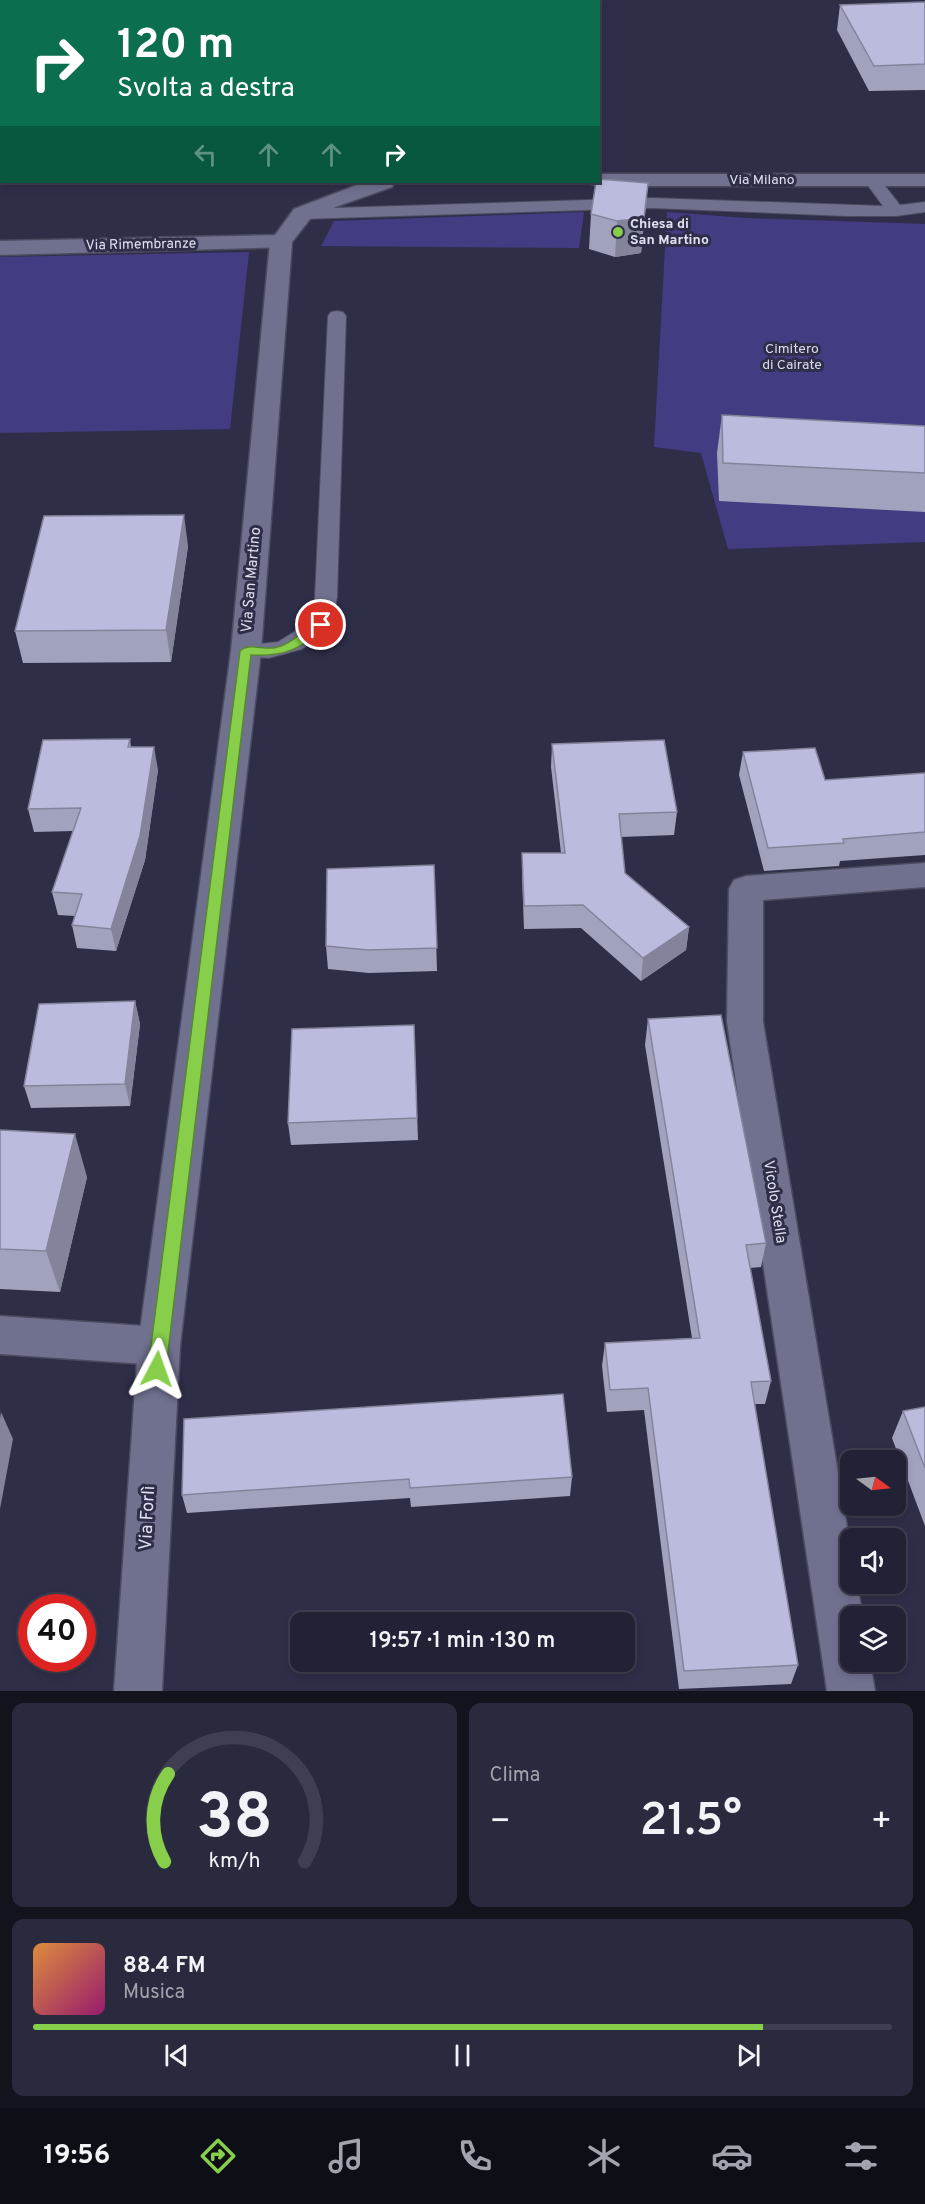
<!DOCTYPE html>
<html lang="it">
<head>
<meta charset="utf-8">
<style>
  :root { --surface:#222236; --page:#2a2a3e; --text:#f1f3f6; --muted:#a2a4ad; --line:#3f3f51; --accent:#87cf4b }
  body { margin:0; font-family:Overpass,sans-serif; background:var(--page); color:var(--text); height:100vh; display:flex; flex-direction:column; font-size:22px; white-space:nowrap }
  * { box-sizing:border-box; margin:0 }
  p { font-size:20px; color:var(--muted) }
  .icon { flex:none; width:33px; height:33px; fill:none; stroke:currentColor; stroke-width:2; stroke-linecap:round; stroke-linejoin:round }
  .map { position:relative; height:1691px; overflow:hidden }
  .details { display:flex; flex-direction:column; gap:12px; padding:12px; background:#13131e; flex:1 }
  .details>* { flex:none }
  .guide { position:absolute; left:0px; top:0px; width:600px; height:183px; box-shadow:0 3px 9px #0003,0 0 0 2px var(--line); background:#0b6e4f; color:#fff; overflow:hidden }
  .needle { width:39px; rotate:105deg }
  .buttons { position:absolute; left:840px; top:1450px; display:grid; gap:12px }
  .buttons a { display:grid; place-items:center; width:66px; height:66px; border-radius:12px; background:var(--surface); box-shadow:0 3px 9px #0003,0 0 0 2px var(--line); font-size:30px }
  .speed { position:absolute; left:18px; top:1594px; display:flex; gap:12px; font-size:30px; font-weight:700; text-align:center }
  .speed>* { display:grid; place-content:center; width:78px; height:78px; border-radius:50%; background:var(--surface); box-shadow:0 3px 9px #0003,0 0 0 2px var(--line); line-height:1 }
  .speed .limit { border:9px solid #d22; background:#fff; color:#111 }
  .pin { position:absolute; display:grid; place-items:center; width:51px; height:51px; color:#fff; margin:-26px; border:3px solid #fff; border-radius:50%; box-shadow:0 2px 6px #0007 }
  .me { position:absolute; width:66px; margin:-33px; rotate:4deg; stroke-linejoin:round; filter:drop-shadow(0 0 4px #0008) }
  .turn { display:flex; align-items:center; gap:21px; height:126px; padding:0 18px; font-size:27px }
  .turn .icon { width:78px; height:78px; stroke-width:2.5 }
  .turn b { display:block; font-size:42px; line-height:51px }
  .lanes { display:flex; align-items:center; height:57px; padding:0 18px; background:#0003; justify-content:center; gap:30px; direction:ltr }
  .lanes .off { opacity:.35 }
  .big { font-size:45px; font-weight:600; line-height:1.1 }
  .details .tile { flex:1; display:flex; flex-direction:column; justify-content:center; gap:9px; min-width:0; padding:0 21px; border-radius:12px; background:var(--page) }
  .details .dial { align-items:center; gap:0 }
  .dial svg { height:156px; overflow:visible; fill:none; stroke:var(--line); stroke-width:7; stroke-linecap:round; text-anchor:middle }
  .dial text { fill:var(--text); stroke:none }
  .song { display:flex; align-items:center; gap:18px }
  .cover { width:72px; height:72px; border-radius:9px; background:linear-gradient(135deg,hsl(30 70% 55%),hsl(320 70% 35%)) }
  .played { height:6px; border-radius:3px; background:linear-gradient(90deg,var(--accent) 85%,var(--line) 85%) }
  .keys { display:flex; justify-content:space-around; direction:ltr }
  .heat { display:flex; justify-content:space-between; align-items:center; font-size:33px; direction:ltr }
  .details .tiles { flex:1; display:grid; gap:12px; grid-template-columns:1fr 1fr }
  .tile:last-child { grid-column:span 2 }
  .trip { position:absolute; left:290px; top:1612px; width:345px; height:60px; border-radius:12px; background:var(--surface); box-shadow:0 3px 9px #0003,0 0 0 2px var(--line); font-weight:600; line-height:60px; text-align:center }
  .menu { display:flex; height:96px; justify-content:space-around; align-items:center; background:#0e0e16; color:var(--muted) }
  .menu .icon { width:42px; height:42px }
  .menu .active { color:var(--accent) }
  .menu b { font-size:27px; color:var(--text) }
  .map>svg:first-child { display:block }
  .green { fill:#423d83 }
  .lines { fill:none; stroke-linecap:round; stroke-linejoin:round }
  .service-casing { stroke:#4b4b61; stroke-width:2 }
  .minor-casing { stroke:#4b4b61; stroke-width:3 }
  .tertiary-casing { stroke:#4b4b61; stroke-width:3 }
  .service { fill:#70718f; fill-rule:evenodd }
  .minor { fill:#70718f; fill-rule:evenodd }
  .tertiary { fill:#70718f; fill-rule:evenodd }
  .wall { fill:#a1a2be }
  .shaded-wall { fill:#83849b }
  .building { fill:#bbbcdd; stroke:#83849b; stroke-width:1.5 }
  .route { fill:#87cf4b; stroke:#588731; stroke-width:1.5 }
  .poi-dot { fill:#87cf4b; stroke:#2e2e48; stroke-width:2 }
  .labels { text-anchor:middle; dominant-baseline:central; stroke-width:6; stroke-linejoin:round; paint-order:stroke }
  .far-street-label { font-size:14px; fill:#dfe0f1; stroke:#2e2e48 }
  .far-poi-label { font-size:14px; font-weight:bold; fill:#dfe0f1; stroke:#2e2e48; text-anchor:start }
  .far-park-label { font-size:14px; fill:#dadbf0; stroke:#2e2e48 }
  .street-label { font-size:15px; fill:#dfe0f1; stroke:#2e2e48 }
  .near-street-label { font-size:18px; fill:#dfe0f1; stroke:#2e2e48 }
</style>
</head>
<body>
<div class="map">
<svg width="925" height="1691" viewBox="0 0 925 1691">
  <rect width="100%" height="100%" fill="#2e2e48"/>
  <g class="green">
    <path d="M 584,212 L 579,248 L 321,246 L 334,221 Z"/>
    <path d="M 667,212 L 746,218 L 925,224 L 925,542 L 728,549 L 701,453 L 654,447 Z"/>
    <path d="M 249,252 L 230,429 L 0,433 L 0,257 Z"/>
  </g>
  <g class="lines">
    <defs>
      <g id="service">
        <path d="M 872,175 L 878,177 L 900,205 L 925,202 L 925,212 L 896,216 L 846,216 L 652,208 L 302,219 L 294,214 L 302,209 L 652,198 L 883,206 L 864,180 Z"/>
        <path d="M 337,311 L 343,312 L 346,316 L 337,597 L 332,625 L 329,630 L 302,649 L 269,658 L 238,656 L 235,651 L 238,646 L 278,642 L 310,622 L 315,597 L 328,316 L 331,312 Z"/>
      </g>
      <g id="minor">
        <path d="M 24,0 L 42,0 L 23,2 Z"/>
        <path d="M 2,80 L 2,97 L 0,97 L 0,81 Z"/>
        <path d="M 281,235 L 289,237 L 292,242 L 289,247 L 0,255 L 0,241 Z"/>
        <path d="M 925,863 L 925,887 L 763,900 L 763,1022 L 850,1545 L 850,1584 L 857,1584 L 863,1617 L 850,1617 L 850,1662 L 870,1662 L 875,1691 L 827,1691 L 727,1022 L 729,889 L 734,880 L 746,876 Z"/>
        <path d="M 0,1316 L 159,1327 L 174,1332 L 180,1346 L 174,1360 L 159,1365 L 0,1354 Z"/>
      </g>
      <g id="tertiary">
        <path d="M 598,174 L 925,174 L 925,186 L 598,186 L 591,184 L 588,182 L 598,182 Z"/>
        <path d="M 365,182 L 395,182 L 392,187 L 338,206 L 310,219 L 292,242 L 261,651 L 180,1346 L 162,1691 L 114,1691 L 138,1346 L 231,651 L 270,242 L 294,209 Z"/>
      </g>
    </defs>
    <use href="#service" class="service-casing"/>
    <use href="#minor" class="minor-casing"/>
    <use href="#tertiary" class="tertiary-casing"/>
    <use href="#service" class="service"/>
    <use href="#minor" class="minor"/>
    <use href="#tertiary" class="tertiary"/>
  </g>
  <g class="wall">
    <path d="M 925,2 L 925,90 L 869,91 L 837,30 L 840,5 Z"/>
    <path d="M 648,183 L 641,253 L 615,257 L 589,249 L 591,214 Z"/>
    <path d="M 722,415 L 925,426 L 925,512 L 719,501 L 717,453 Z"/>
    <path d="M 188,546 L 171,662 L 23,663 L 15,631 Z"/>
    <path d="M 130,739 L 131,747 L 158,770 L 145,860 L 116,951 L 77,948 L 72,925 L 75,916 L 58,915 L 52,892 L 73,831 L 34,832 L 28,809 Z"/>
    <path d="M 552,744 L 677,812 L 674,835 L 621,837 L 625,873 L 689,927 L 686,950 L 641,981 L 581,928 L 524,929 L 522,876 L 522,853 L 561,853 L 551,767 Z"/>
    <path d="M 743,752 L 825,780 L 925,773 L 925,855 L 840,861 L 839,866 L 764,871 L 739,775 Z"/>
    <path d="M 434,865 L 437,971 L 369,973 L 328,969 L 326,946 Z"/>
    <path d="M 135,1001 L 140,1024 L 130,1106 L 31,1108 L 24,1086 Z"/>
    <path d="M 648,1019 L 766,1243 L 761,1267 L 750,1268 L 771,1381 L 765,1404 L 754,1404 L 798,1665 L 791,1684 L 679,1689 L 644,1410 L 607,1412 L 602,1366 L 605,1343 L 692,1338 L 645,1045 Z"/>
    <path d="M 414,1025 L 418,1140 L 291,1145 L 288,1123 Z"/>
    <path d="M 0,1130 L 87,1177 L 60,1292 L 0,1289 Z"/>
    <path d="M 925,1407 L 925,1526 L 892,1438 L 903,1411 Z"/>
    <path d="M 184,1419 L 572,1477 L 570,1496 L 411,1507 L 410,1498 L 187,1513 L 182,1495 Z"/>
  </g>
  <g class="shaded-wall">
    <path d="M 648,183 L 641,253 L 615,257 L 617,221 Z"/>
    <path d="M 184,515 L 188,546 L 171,662 L 166,630 Z"/>
    <path d="M 154,747 L 158,770 L 145,860 L 116,951 L 111,929 Z"/>
    <path d="M 689,927 L 686,950 L 641,981 L 643,958 Z"/>
    <path d="M 135,1001 L 140,1024 L 130,1106 L 125,1084 Z"/>
    <path d="M 75,1134 L 87,1177 L 60,1292 L 46,1251 Z"/>
    <path d="M 1,1412 L 13,1439 L 0,1509 L 0,1419 Z"/>
  </g>
  <g class="building">
    <path d="M 925,2 L 925,64 L 874,66 L 840,5 Z"/>
    <path d="M 598,179 L 648,183 L 644,218 L 617,221 L 591,214 L 596,182 L 598,182 Z"/>
    <path d="M 722,415 L 925,426 L 925,473 L 723,463 Z"/>
    <path d="M 184,515 L 166,630 L 15,631 L 44,516 Z"/>
    <path d="M 130,739 L 128,747 L 154,747 L 140,836 L 111,929 L 72,925 L 82,894 L 52,892 L 81,808 L 28,809 L 43,740 Z"/>
    <path d="M 664,740 L 677,812 L 619,814 L 625,873 L 689,927 L 643,958 L 583,905 L 524,906 L 522,853 L 565,853 L 552,744 Z"/>
    <path d="M 815,748 L 825,780 L 925,773 L 925,832 L 843,839 L 844,843 L 768,848 L 743,752 Z"/>
    <path d="M 434,865 L 437,948 L 368,950 L 326,946 L 327,869 Z"/>
    <path d="M 135,1001 L 125,1084 L 24,1086 L 39,1004 Z"/>
    <path d="M 721,1015 L 766,1243 L 746,1245 L 771,1381 L 751,1382 L 798,1665 L 684,1671 L 648,1388 L 610,1390 L 605,1343 L 700,1338 L 648,1019 Z"/>
    <path d="M 414,1025 L 417,1118 L 288,1123 L 292,1029 Z"/>
    <path d="M 0,1130 L 75,1134 L 46,1251 L 0,1249 Z"/>
    <path d="M 563,1394 L 572,1477 L 410,1488 L 409,1479 L 182,1495 L 184,1419 Z"/>
    <path d="M 925,1407 L 925,1468 L 903,1411 Z"/>
  </g>
  <path class="route" d="M 321,621 L 326,623 L 326,628 C 299,649 285,657 251,655 L 166,1369 L 163,1375 L 157,1377 L 151,1375 L 148,1369 L 240,651 C 247,643 261,649 272,648 C 293,646 303,627 321,621 Z"/>
  <circle class="poi-dot" cx="618" cy="232" r="6"/>
  <g class="labels">
    <g class="far-street-label">
      <text x="762" y="180">Via Milano</text>
      <text transform="translate(141 245) rotate(-1)">Via Rimembranze</text>
    </g>
    <g class="far-poi-label">
      <text x="630" y="224">Chiesa di<tspan x="630" dy="16">San Martino</tspan></text>
    </g>
    <g class="far-park-label">
      <text x="792" y="349">Cimitero<tspan x="792" dy="16">di Cairate</tspan></text>
    </g>
    <g class="street-label">
      <text transform="translate(252 580) rotate(-85)">Via San Martino</text>
      <text transform="translate(774 1202) rotate(81)">Vicolo Stella</text>
    </g>
    <g class="near-street-label">
      <text transform="translate(148 1518) rotate(-87)">Via Forlì</text>
    </g>
  </g>
</svg>
<div class="buttons">
<a><svg class="needle" viewBox="-14 -14 28 28"><path d="M0-13l5 13h-10z" fill="#e53935"/><path d="M0 13l5-13h-10z" fill="#a2a4ad"/></svg></a>
<a><svg class="icon" aria-label="sound" viewBox="0 0 24 24"><path d="M4 9h4l5-4v14l-5-4H4zM17 9q2 3 0 6"/></svg></a>
<a><svg class="icon" aria-label="layers" viewBox="0 0 24 24"><path d="M12 4l9 5-9 5-9-5zM3 14l9 5 9-5"/></svg></a>
</div>
<div class="speed"><div class="limit">40</div></div>
<div class="pin" style="left:321px;top:625px;background:#d93025"><svg class="icon" aria-label="arrive" viewBox="0 0 24 24"><path d="M6 21V4h12l-3 4 3 4H6"/></svg></div>
<svg class="me" style="left:157px;top:1369px" viewBox="-20 -20 40 40"><path d="M0-17L14 15 0 8-14 15z" fill="#87cf4b" stroke="#fff" stroke-width="4"/></svg>
<div class="trip">19:57 · 1 min · 130 m</div>
<div class="guide">
<div class="turn"><svg class="icon" aria-label="right" viewBox="0 0 24 24"><path d="M7 20v-9h11M14 6l5 5-5 5"/></svg><div><b>120 m</b>Svolta a destra</div></div>
<div class="lanes"><svg class="icon off" aria-label="left" viewBox="0 0 24 24"><path d="M17 20v-9H6M10 6l-5 5 5 5"/></svg><svg class="icon off" aria-label="ahead" viewBox="0 0 24 24"><path d="M12 20V5M6 11l6-6 6 6"/></svg><svg class="icon off" aria-label="ahead" viewBox="0 0 24 24"><path d="M12 20V5M6 11l6-6 6 6"/></svg><svg class="icon" aria-label="right" viewBox="0 0 24 24"><path d="M7 20v-9h11M14 6l5 5-5 5"/></svg></div>
</div>
</div>
<section class="details">
<div class="tiles">
<div class="tile dial"><svg viewBox="0 0 100 80">
<path d="M14 69A42 42 0 1 1 86 69"/>
<path d="M14 69A42 42 0 0 1 16 24" stroke="#87cf4b"/>
<text x="50" y="56" font-size="32" font-weight="700">38</text>
<text x="50" y="72" font-size="11">km/h</text>
</svg></div>
<div class="tile"><p>Clima</p>
<div class="heat"><a>−</a><b class="big">21.5°</b><a>+</a></div>
</div>
<div class="tile">
<div class="song"><i class="cover"></i><div><b>88.4 FM</b><p>Musica</p></div></div>
<div class="played"></div>
<div class="keys"><svg class="icon" aria-label="previous" viewBox="0 0 24 24"><path d="M18 5L8 12l10 7zM5 5v14"/></svg><svg class="icon" aria-label="pause" viewBox="0 0 24 24"><path d="M8 5v14M16 5v14"/></svg><svg class="icon" aria-label="next" viewBox="0 0 24 24"><path d="M6 5l10 7-10 7zM19 5v14"/></svg></div>
</div>
</div>
</section>
<nav class="menu">
<b>19:56</b>
<svg class="icon active" aria-label="directions" viewBox="0 0 24 24"><path d="M12 3l9 9-9 9-9-9zM9 14v-3h6M13 9l2 2-2 2"/></svg>
<svg class="icon" aria-label="music" viewBox="0 0 24 24"><path d="M9 18V5l10-2v13"/><circle cx="6" cy="18" r="3"/><circle cx="16" cy="16" r="3"/></svg>
<svg class="icon" aria-label="phone" viewBox="0 0 24 24"><path d="M5 4h4l2 5-3 2q2 4 5 5l2-3 5 2v4C11 20 4 13 5 4z"/></svg>
<svg class="icon" aria-label="climate" viewBox="0 0 24 24"><path d="M12 3v18M4 7l16 10M4 17L20 7"/></svg>
<svg class="icon" aria-label="car" viewBox="0 0 24 24"><path d="M5 17H2v-5l4-1 3-4h7l3 4 3 1v5h-3M9 17h6M6 11h13"/><circle cx="7" cy="17" r="2"/><circle cx="17" cy="17" r="2"/></svg>
<svg class="icon" aria-label="filters" viewBox="0 0 24 24"><path d="M4 7h16M4 17h16"/><circle cx="9" cy="7" r="2"/><circle cx="15" cy="17" r="2"/></svg>
</nav>
</body>
</html>
